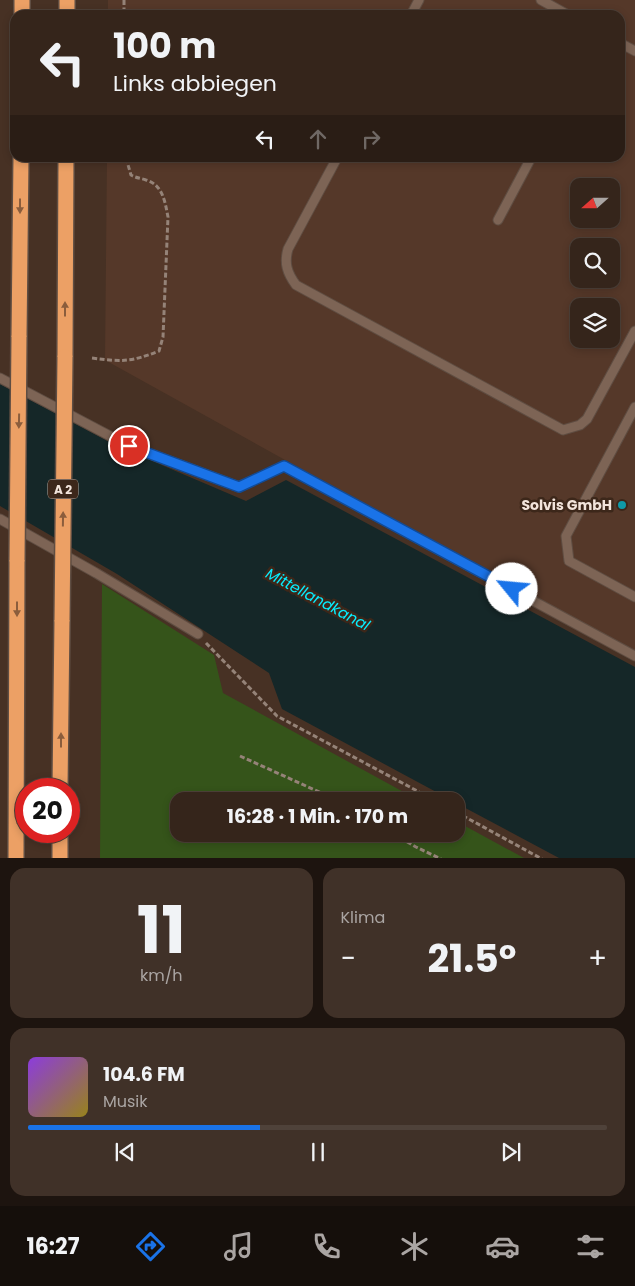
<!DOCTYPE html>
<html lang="de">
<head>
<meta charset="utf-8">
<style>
  :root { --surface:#35251b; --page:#403128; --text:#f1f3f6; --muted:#aaa5a3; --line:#4f423a; --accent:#1a73e8 }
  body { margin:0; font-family:Poppins,sans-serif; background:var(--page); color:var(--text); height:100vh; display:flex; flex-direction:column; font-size:19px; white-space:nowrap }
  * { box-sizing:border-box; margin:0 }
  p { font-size:16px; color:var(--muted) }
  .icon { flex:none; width:28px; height:28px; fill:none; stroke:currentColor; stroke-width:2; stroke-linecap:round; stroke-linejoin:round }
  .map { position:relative; height:858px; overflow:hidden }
  .drawer { display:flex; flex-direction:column; gap:10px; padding:10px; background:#1d140f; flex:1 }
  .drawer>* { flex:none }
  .hud { position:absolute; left:10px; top:10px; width:615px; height:152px; border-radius:15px; box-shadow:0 2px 8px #0003,0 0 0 1px var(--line); background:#35251b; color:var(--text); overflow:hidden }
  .needle { width:32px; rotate:249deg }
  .tools { position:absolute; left:570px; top:178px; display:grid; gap:10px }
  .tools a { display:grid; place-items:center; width:50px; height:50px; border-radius:10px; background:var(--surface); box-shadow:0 2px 8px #0003,0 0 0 1px var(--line); font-size:25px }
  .speed { position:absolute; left:15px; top:778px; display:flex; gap:10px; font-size:25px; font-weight:700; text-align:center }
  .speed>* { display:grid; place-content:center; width:65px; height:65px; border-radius:50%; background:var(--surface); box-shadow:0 2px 8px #0003,0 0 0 1px var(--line); line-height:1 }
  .speed .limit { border:8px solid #d22; background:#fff; color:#111 }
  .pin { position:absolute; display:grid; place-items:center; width:42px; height:42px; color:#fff; margin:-21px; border:2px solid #fff; border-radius:50%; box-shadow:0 1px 5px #0007 }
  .me { position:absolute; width:55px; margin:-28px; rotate:298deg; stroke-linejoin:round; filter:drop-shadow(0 0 4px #0008) }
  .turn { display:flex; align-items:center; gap:18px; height:105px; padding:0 20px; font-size:22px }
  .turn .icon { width:65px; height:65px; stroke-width:2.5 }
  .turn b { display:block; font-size:35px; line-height:42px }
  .lanes { display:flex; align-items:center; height:48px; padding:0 20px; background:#0003; justify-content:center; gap:25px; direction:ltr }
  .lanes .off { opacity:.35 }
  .big { font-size:38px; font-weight:700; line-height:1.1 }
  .drawer .card { flex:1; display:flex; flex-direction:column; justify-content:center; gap:8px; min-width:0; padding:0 18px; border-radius:15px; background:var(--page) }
  .drawer .dial { align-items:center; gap:0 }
  .dial b { font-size:65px; line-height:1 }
  .song { display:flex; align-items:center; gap:15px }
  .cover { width:60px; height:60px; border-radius:8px; background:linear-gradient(135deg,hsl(270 70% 55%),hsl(50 70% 35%)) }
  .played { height:5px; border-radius:2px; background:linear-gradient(90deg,var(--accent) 40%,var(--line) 40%) }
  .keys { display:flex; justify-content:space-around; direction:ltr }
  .heat { display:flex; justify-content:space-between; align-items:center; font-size:28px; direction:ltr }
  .drawer .tiles { flex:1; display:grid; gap:10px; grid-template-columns:1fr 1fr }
  .card:last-child { grid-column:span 2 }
  .trip { position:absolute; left:170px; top:792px; width:295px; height:50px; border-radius:15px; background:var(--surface); box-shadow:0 2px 8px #0003,0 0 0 1px var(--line); font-weight:700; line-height:50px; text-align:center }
  .tabs { display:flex; height:80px; justify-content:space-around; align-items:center; background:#150f0b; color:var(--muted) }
  .tabs .icon { width:35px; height:35px }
  .tabs .current { color:var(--accent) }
  .tabs b { font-size:22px; color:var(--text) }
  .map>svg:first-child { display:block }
  .built { fill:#553829; fill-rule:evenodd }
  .green { fill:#35541a }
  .water { fill:#152728 }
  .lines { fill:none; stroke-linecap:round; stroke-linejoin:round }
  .service-casing { stroke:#5f4d42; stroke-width:11 }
  .motorway-casing { stroke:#5f4d42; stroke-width:18 }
  .path { stroke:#958378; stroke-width:3; stroke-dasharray:5 2.5; stroke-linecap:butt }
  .service { stroke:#7d6455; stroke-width:9 }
  .motorway { stroke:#eca065; stroke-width:15 }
  .motorway-bridge-casing { stroke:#5f4d42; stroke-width:18; stroke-linecap:butt }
  .motorway-bridge { stroke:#eca065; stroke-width:15 }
  .oneway { fill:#8b5d3c }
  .route-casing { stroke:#114b97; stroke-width:12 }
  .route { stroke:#1a73e8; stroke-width:9 }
  .culture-dot { fill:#0f9aa8; stroke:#3c271a; stroke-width:2 }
  .labels { text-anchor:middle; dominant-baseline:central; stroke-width:5; stroke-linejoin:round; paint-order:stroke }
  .shield { fill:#3c271a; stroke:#bbaba1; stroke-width:1 }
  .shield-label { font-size:12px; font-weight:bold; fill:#f2e4db }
  .poi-label { font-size:14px; font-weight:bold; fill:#f2e4db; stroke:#3c271a; text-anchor:end }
  .water-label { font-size:15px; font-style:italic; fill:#07edfe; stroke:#3c271a }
</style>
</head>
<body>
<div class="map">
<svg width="635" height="859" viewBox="0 0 635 859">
  <rect width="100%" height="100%" fill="#473124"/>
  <path class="built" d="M 108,0 L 635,0 L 635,654 L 105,360 L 107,158 L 620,158 L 620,15 L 108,15 ZM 579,186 L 611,186 L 611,219 L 579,219 ZM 579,246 L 611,246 L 611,279 L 579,279 ZM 579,306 L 611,306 L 611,339 L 579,339 Z"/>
  <path class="green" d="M 102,584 L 214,655 L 223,693 L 420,801 L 179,801 L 179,834 L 456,834 L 456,821 L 524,858 L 100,858 Z"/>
  <path class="water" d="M 0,384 L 117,446 L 246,501 L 286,480 L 635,667 L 635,858 L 559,858 L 456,803 L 456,801 L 453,801 L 282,709 L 269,673 L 117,574 L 0,506 Z"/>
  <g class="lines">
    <defs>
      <g id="service">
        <path d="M 541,0 L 568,15"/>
        <path d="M 411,15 L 419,0"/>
        <path d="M 620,43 L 635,51"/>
        <path d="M 337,158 L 288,249 C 284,263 287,273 296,285 L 563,430 L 580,425 L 587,419 L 635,331"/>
        <path d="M 498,220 L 531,158"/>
        <path d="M 0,378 L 129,446 L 239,487 L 284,466 L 635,656"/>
        <path d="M 635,407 L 566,536 L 569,561 L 635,597"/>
        <path d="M 0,519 L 96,573 L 198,634"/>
      </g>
      <g id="motorway">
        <path d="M 22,15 L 22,0"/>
        <path d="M 67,15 L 67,0"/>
        <path d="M 19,337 L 21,158"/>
        <path d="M 65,357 L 66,158"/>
        <path d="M 60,789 L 62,620"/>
        <path d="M 16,859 L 17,560"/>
        <path d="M 60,859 L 60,831"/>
      </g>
    </defs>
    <use href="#service" class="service-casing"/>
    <use href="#motorway" class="motorway-casing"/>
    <g class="path">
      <path d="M 124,0 L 124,15"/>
      <path d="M 92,358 C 122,362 131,362 159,351 L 163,337 L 168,217 C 165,202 163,185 146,180 C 140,178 136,178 131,175 L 126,158"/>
      <path d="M 206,643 L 277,716 L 436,801"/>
      <path d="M 240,756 L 339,801"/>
      <path d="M 456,812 L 542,859"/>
      <path d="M 394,834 L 416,847 L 441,859"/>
    </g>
    <use href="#service" class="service"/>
    <use href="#motorway" class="motorway"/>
    <defs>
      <g id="motorway-bridge">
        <path d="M 17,560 L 19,337"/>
        <path d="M 62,620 L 65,357"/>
      </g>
    </defs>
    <use href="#motorway-bridge" class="motorway-bridge-casing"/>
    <use href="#motorway-bridge" class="motorway-bridge"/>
  </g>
  <defs><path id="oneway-solid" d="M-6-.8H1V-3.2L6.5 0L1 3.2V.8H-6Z" transform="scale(1.25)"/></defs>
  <g class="oneway">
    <use href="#oneway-solid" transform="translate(20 206) rotate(90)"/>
    <use href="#oneway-solid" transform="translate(65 309) rotate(-90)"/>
    <use href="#oneway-solid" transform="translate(19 421) rotate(91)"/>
    <use href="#oneway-solid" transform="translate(63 519) rotate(-89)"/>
    <use href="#oneway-solid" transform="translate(17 609) rotate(90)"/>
    <use href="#oneway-solid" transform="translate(61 740) rotate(-90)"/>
  </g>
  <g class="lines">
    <defs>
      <path id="route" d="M 129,446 L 239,487 L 284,466 L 512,589"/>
    </defs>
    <use href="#route" class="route-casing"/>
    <use href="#route" class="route"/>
  </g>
  <circle class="culture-dot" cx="622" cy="505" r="5"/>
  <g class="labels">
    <rect class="shield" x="48" y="479.5" width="30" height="19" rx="4"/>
    <g class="shield-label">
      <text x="63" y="489">A 2</text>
    </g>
    <g class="poi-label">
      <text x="612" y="505">Solvis GmbH</text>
    </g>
    <g class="water-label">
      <text transform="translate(318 599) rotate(28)">Mittellandkanal</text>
    </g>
  </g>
</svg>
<div class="tools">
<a><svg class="needle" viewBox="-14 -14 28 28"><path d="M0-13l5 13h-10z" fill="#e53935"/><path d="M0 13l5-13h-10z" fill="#aaa5a3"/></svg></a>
<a><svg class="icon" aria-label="search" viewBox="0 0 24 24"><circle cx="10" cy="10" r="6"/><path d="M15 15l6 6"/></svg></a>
<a><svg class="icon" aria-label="layers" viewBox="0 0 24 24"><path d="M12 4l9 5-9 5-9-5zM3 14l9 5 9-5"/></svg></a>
</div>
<div class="speed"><div class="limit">20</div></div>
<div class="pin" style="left:129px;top:446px;background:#d93025"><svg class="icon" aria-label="arrive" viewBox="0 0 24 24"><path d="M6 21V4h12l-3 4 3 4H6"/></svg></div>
<svg class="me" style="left:512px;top:589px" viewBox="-20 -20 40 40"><circle r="19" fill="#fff"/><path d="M0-13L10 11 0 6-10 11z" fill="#1a73e8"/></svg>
<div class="trip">16:28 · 1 Min. · 170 m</div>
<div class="hud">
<div class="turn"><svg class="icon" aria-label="left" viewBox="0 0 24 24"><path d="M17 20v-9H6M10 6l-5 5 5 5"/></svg><div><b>100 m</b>Links abbiegen</div></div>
<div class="lanes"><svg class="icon" aria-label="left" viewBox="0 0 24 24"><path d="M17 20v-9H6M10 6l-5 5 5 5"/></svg><svg class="icon off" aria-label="ahead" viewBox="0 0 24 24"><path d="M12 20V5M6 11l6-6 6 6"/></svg><svg class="icon off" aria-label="right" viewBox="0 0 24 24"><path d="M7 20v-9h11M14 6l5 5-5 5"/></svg></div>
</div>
</div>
<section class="drawer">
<div class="tiles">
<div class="card dial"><b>11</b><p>km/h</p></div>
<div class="card"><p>Klima</p>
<div class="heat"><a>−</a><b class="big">21.5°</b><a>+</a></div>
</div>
<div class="card">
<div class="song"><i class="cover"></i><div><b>104.6 FM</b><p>Musik</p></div></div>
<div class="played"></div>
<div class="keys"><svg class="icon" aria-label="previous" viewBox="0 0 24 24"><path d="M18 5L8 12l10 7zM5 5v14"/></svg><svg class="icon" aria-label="pause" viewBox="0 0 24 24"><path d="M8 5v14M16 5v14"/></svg><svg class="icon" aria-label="next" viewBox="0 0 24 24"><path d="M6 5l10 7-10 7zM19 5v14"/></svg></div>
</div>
</div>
</section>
<nav class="tabs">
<b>16:27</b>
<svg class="icon current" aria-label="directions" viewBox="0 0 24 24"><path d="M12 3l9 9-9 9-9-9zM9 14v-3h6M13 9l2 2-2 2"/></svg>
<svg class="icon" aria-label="music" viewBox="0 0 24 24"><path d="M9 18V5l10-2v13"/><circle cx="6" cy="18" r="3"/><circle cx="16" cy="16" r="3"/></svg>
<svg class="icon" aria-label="phone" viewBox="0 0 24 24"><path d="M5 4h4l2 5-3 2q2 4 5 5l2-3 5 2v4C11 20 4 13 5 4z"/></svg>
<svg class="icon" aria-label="climate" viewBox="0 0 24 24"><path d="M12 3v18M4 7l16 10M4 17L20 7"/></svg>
<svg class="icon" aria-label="car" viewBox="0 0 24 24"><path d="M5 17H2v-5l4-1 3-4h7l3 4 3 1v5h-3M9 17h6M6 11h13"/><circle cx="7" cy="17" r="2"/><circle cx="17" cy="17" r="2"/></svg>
<svg class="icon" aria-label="filters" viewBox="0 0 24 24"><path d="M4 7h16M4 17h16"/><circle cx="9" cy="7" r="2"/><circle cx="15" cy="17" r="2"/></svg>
</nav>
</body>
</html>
